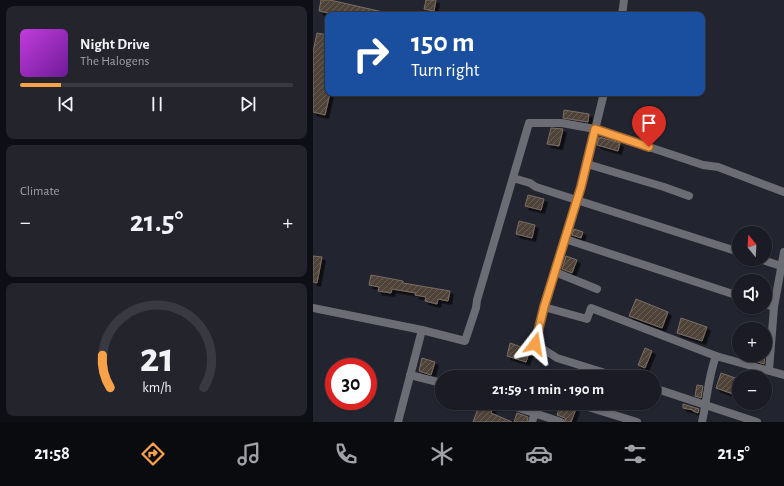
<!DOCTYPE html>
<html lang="en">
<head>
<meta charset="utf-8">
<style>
  :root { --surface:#1a1b24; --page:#23242c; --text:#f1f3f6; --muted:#9fa1a6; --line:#383941; --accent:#f7a149 }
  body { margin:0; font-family:"Alegreya Sans",sans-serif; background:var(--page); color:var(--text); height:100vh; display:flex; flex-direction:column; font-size:15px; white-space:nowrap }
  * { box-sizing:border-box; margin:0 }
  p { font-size:13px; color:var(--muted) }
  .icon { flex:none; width:22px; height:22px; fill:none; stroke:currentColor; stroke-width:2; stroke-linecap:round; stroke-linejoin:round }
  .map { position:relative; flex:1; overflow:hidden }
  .sheet { display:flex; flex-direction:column; gap:6px; padding:6px; background:#0e0f14; width:313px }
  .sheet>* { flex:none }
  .banner { position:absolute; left:12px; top:12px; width:380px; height:84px; border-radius:8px; box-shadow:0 1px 3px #0004,0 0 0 1px var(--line); background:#1a4fa0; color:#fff; overflow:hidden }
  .needle { width:26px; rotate:342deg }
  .fabs { position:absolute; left:419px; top:226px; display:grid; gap:8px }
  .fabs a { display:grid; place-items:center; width:40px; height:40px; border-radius:50%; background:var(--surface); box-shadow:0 1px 3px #0004,0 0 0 1px var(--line); font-size:20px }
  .speed { position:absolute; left:12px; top:358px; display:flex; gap:8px; font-size:20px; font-weight:700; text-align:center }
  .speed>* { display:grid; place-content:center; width:52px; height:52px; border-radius:50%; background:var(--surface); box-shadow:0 1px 3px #0004,0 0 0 1px var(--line); line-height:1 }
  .speed .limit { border:6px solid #d22; background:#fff; color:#111 }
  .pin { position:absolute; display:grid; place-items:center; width:34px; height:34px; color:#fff; margin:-41px -17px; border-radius:50% 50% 50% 0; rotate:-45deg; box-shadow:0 0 4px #0007 }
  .pin .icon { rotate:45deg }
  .me { position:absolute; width:44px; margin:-22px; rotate:14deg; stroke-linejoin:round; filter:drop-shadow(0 0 3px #0008) }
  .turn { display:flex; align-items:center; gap:14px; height:84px; padding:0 20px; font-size:18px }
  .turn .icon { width:52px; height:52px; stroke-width:2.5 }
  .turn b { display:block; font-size:28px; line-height:34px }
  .big { font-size:30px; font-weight:700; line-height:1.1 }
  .sheet .widget { flex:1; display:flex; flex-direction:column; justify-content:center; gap:6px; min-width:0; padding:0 14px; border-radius:8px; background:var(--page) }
  .sheet .dial { align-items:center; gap:0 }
  .dial svg { height:104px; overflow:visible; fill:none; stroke:var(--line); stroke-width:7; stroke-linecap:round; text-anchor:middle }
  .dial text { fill:var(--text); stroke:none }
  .song { display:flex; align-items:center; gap:12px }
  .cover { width:48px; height:48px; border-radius:6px; background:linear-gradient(135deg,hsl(290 70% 55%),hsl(280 70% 35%)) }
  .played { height:4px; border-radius:2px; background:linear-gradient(90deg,var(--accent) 15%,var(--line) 15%) }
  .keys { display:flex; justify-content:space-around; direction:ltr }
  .heat { display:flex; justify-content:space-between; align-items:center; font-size:22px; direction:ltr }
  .trip { position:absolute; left:122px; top:370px; width:226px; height:40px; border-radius:20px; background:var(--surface); box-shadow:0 1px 3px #0004,0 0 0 1px var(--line); font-weight:700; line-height:40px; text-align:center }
  .dock { display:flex; height:64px; justify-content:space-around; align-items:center; background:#0a0b0e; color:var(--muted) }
  .dock .icon { width:28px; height:28px }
  .dock .selected { color:var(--accent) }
  .dock b { font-size:18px; color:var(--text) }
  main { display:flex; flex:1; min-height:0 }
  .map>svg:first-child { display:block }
  .building { fill:url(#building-hatch); stroke:#7b6e63; filter:url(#shadow) }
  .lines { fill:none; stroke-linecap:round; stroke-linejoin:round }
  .street { stroke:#6c6d74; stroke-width:8 }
  .route-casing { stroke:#a1692f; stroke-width:10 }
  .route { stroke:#f7a149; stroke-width:7 }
</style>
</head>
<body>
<main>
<section class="sheet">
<div class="widget">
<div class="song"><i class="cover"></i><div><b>Night Drive</b><p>The Halogens</p></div></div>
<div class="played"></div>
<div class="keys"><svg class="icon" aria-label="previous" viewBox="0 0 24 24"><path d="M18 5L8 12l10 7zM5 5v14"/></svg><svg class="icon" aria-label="pause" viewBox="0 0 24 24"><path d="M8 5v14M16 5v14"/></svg><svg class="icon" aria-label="next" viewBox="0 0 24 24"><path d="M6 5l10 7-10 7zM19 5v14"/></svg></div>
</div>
<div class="widget"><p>Climate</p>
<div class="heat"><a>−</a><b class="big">21.5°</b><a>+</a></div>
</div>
<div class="widget dial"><svg viewBox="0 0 100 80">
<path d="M14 69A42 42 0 1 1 86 69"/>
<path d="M14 69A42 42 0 0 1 8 44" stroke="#f7a149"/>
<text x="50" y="56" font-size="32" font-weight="700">21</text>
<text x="50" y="72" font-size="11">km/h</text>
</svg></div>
</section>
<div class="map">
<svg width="471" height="422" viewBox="0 0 471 422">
  <defs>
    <pattern id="building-hatch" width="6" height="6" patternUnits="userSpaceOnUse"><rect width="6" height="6" fill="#4f4339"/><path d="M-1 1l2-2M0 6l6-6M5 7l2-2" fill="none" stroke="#685e56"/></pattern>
    <filter id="shadow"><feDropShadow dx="3.5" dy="3.5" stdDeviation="0" flood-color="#0009"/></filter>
  </defs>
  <rect width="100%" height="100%" fill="#222430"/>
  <g class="building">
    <path d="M 8,0 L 17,0 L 70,12 L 69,15 L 24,15 L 6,11 Z"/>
    <path d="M 113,0 L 123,0 L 121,11 L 111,9 Z"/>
    <path d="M 4,33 L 15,35 L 15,93 L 17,93 L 12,115 L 0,112 L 0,52 Z"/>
    <path d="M 251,110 L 276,114 L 275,122 L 250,118 Z"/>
    <path d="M 238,128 L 250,129 L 246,146 L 234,144 Z"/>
    <path d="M 286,137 L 307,143 L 305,151 L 284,145 Z"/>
    <path d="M 215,195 L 231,199 L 228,210 L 212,206 Z"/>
    <path d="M 206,221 L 222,225 L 219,238 L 203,234 Z"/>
    <path d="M 261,229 L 270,232 L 268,238 L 259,235 Z"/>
    <path d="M 0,256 L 9,257 L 4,283 L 0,282 Z"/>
    <path d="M 253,256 L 264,260 L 259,273 L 249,269 Z"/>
    <path d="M 58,275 L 90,281 L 90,283 L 137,291 L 135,301 L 125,299 L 124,304 L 112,301 L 113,297 L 102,295 L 103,293 L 79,289 L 78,293 L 65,291 L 66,287 L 56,285 Z"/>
    <path d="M 323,299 L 355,312 L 349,328 L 316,316 Z"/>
    <path d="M 368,318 L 394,327 L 389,341 L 364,333 Z"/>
    <path d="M 197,343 L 217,350 L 213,362 L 194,356 Z"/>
    <path d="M 332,348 L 339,351 L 332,368 L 325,365 Z"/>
    <path d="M 440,355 L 452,355 L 451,364 L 439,360 Z"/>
    <path d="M 109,358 L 122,362 L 118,375 L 106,371 Z"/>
    <path d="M 408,373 L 425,379 L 420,394 L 403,388 Z"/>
    <path d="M 384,385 L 390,386 L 388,398 L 382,396 Z"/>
    <path d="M 167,403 L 176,403 L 181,405 L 178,413 L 199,422 L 160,422 Z"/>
    <path d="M 248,403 L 257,404 L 258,407 L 263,409 L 258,422 L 253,422 L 252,418 L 244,415 Z"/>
    <path d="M 370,404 L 386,409 L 385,413 L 380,411 L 380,410 L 370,408 Z"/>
    <path d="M 204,413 L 215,417 L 214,422 L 201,422 Z"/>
  </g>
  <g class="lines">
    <g class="street">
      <path d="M 309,15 L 311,0"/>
      <path d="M 291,93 L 268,187 L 231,307 L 274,319 L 278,308 L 403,356 L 471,375"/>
      <path d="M 274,164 L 351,187 L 376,196"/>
      <path d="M 200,178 L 217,183 L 223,187 L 426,252"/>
      <path d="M 252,239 L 426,296"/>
      <path d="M 447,259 L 468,266"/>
      <path d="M 242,272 L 284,289"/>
      <path d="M 452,304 L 461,307"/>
      <path d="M 231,307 L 222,344 L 244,358 L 305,377"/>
      <path d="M 0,308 L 109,330 L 152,341 L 163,308 L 164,300 L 216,123 L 249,123 L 282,129 L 390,165 L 405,167 L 471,192"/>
      <path d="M 456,370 L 461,307 L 471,252"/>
      <path d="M 97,375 L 129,383"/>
      <path d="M 341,388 L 444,422"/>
      <path d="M 191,403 L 248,422"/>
      <path d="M 262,403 L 324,422"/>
      <path d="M 85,422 L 109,330"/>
      <path d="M 219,422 L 225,403"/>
      <path d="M 389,422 C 394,400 395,377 403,356"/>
    </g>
  </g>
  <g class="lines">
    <defs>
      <path id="route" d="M 222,344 L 231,307 L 268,187 L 282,129 L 336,147"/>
    </defs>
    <use href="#route" class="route-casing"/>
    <use href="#route" class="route"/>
  </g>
</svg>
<div class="fabs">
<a><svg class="needle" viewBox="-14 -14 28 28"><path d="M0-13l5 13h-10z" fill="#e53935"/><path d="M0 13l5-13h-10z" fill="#9fa1a6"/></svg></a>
<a><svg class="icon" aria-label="sound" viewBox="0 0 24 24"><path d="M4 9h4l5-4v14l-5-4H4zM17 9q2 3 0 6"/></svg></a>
<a>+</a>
<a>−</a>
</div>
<div class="speed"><div class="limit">30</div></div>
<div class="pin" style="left:336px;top:147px;background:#d93025"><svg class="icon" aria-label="arrive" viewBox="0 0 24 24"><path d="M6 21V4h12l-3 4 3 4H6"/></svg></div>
<svg class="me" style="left:222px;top:344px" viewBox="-20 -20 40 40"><path d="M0-17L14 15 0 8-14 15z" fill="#f7a149" stroke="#fff" stroke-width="4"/></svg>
<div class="trip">21:59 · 1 min · 190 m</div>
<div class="banner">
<div class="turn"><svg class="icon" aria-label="right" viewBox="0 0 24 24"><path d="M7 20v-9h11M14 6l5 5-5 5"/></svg><div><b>150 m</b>Turn right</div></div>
</div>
</div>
</main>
<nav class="dock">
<b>21:58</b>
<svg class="icon selected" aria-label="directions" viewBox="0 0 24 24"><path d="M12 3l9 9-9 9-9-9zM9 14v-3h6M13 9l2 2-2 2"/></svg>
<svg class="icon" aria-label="music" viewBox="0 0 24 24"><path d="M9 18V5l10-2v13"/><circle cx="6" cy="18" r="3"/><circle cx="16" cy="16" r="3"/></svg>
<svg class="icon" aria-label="phone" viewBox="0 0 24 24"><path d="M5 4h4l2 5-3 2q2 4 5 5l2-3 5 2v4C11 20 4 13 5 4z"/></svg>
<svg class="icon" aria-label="climate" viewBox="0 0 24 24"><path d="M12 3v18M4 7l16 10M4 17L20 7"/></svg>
<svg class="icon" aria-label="car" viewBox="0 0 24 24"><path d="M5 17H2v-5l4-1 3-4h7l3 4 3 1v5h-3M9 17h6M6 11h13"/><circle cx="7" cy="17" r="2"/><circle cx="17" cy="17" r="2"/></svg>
<svg class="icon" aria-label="filters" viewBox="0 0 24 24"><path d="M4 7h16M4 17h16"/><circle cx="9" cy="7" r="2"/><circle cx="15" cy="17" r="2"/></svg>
<b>21.5°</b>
</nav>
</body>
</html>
